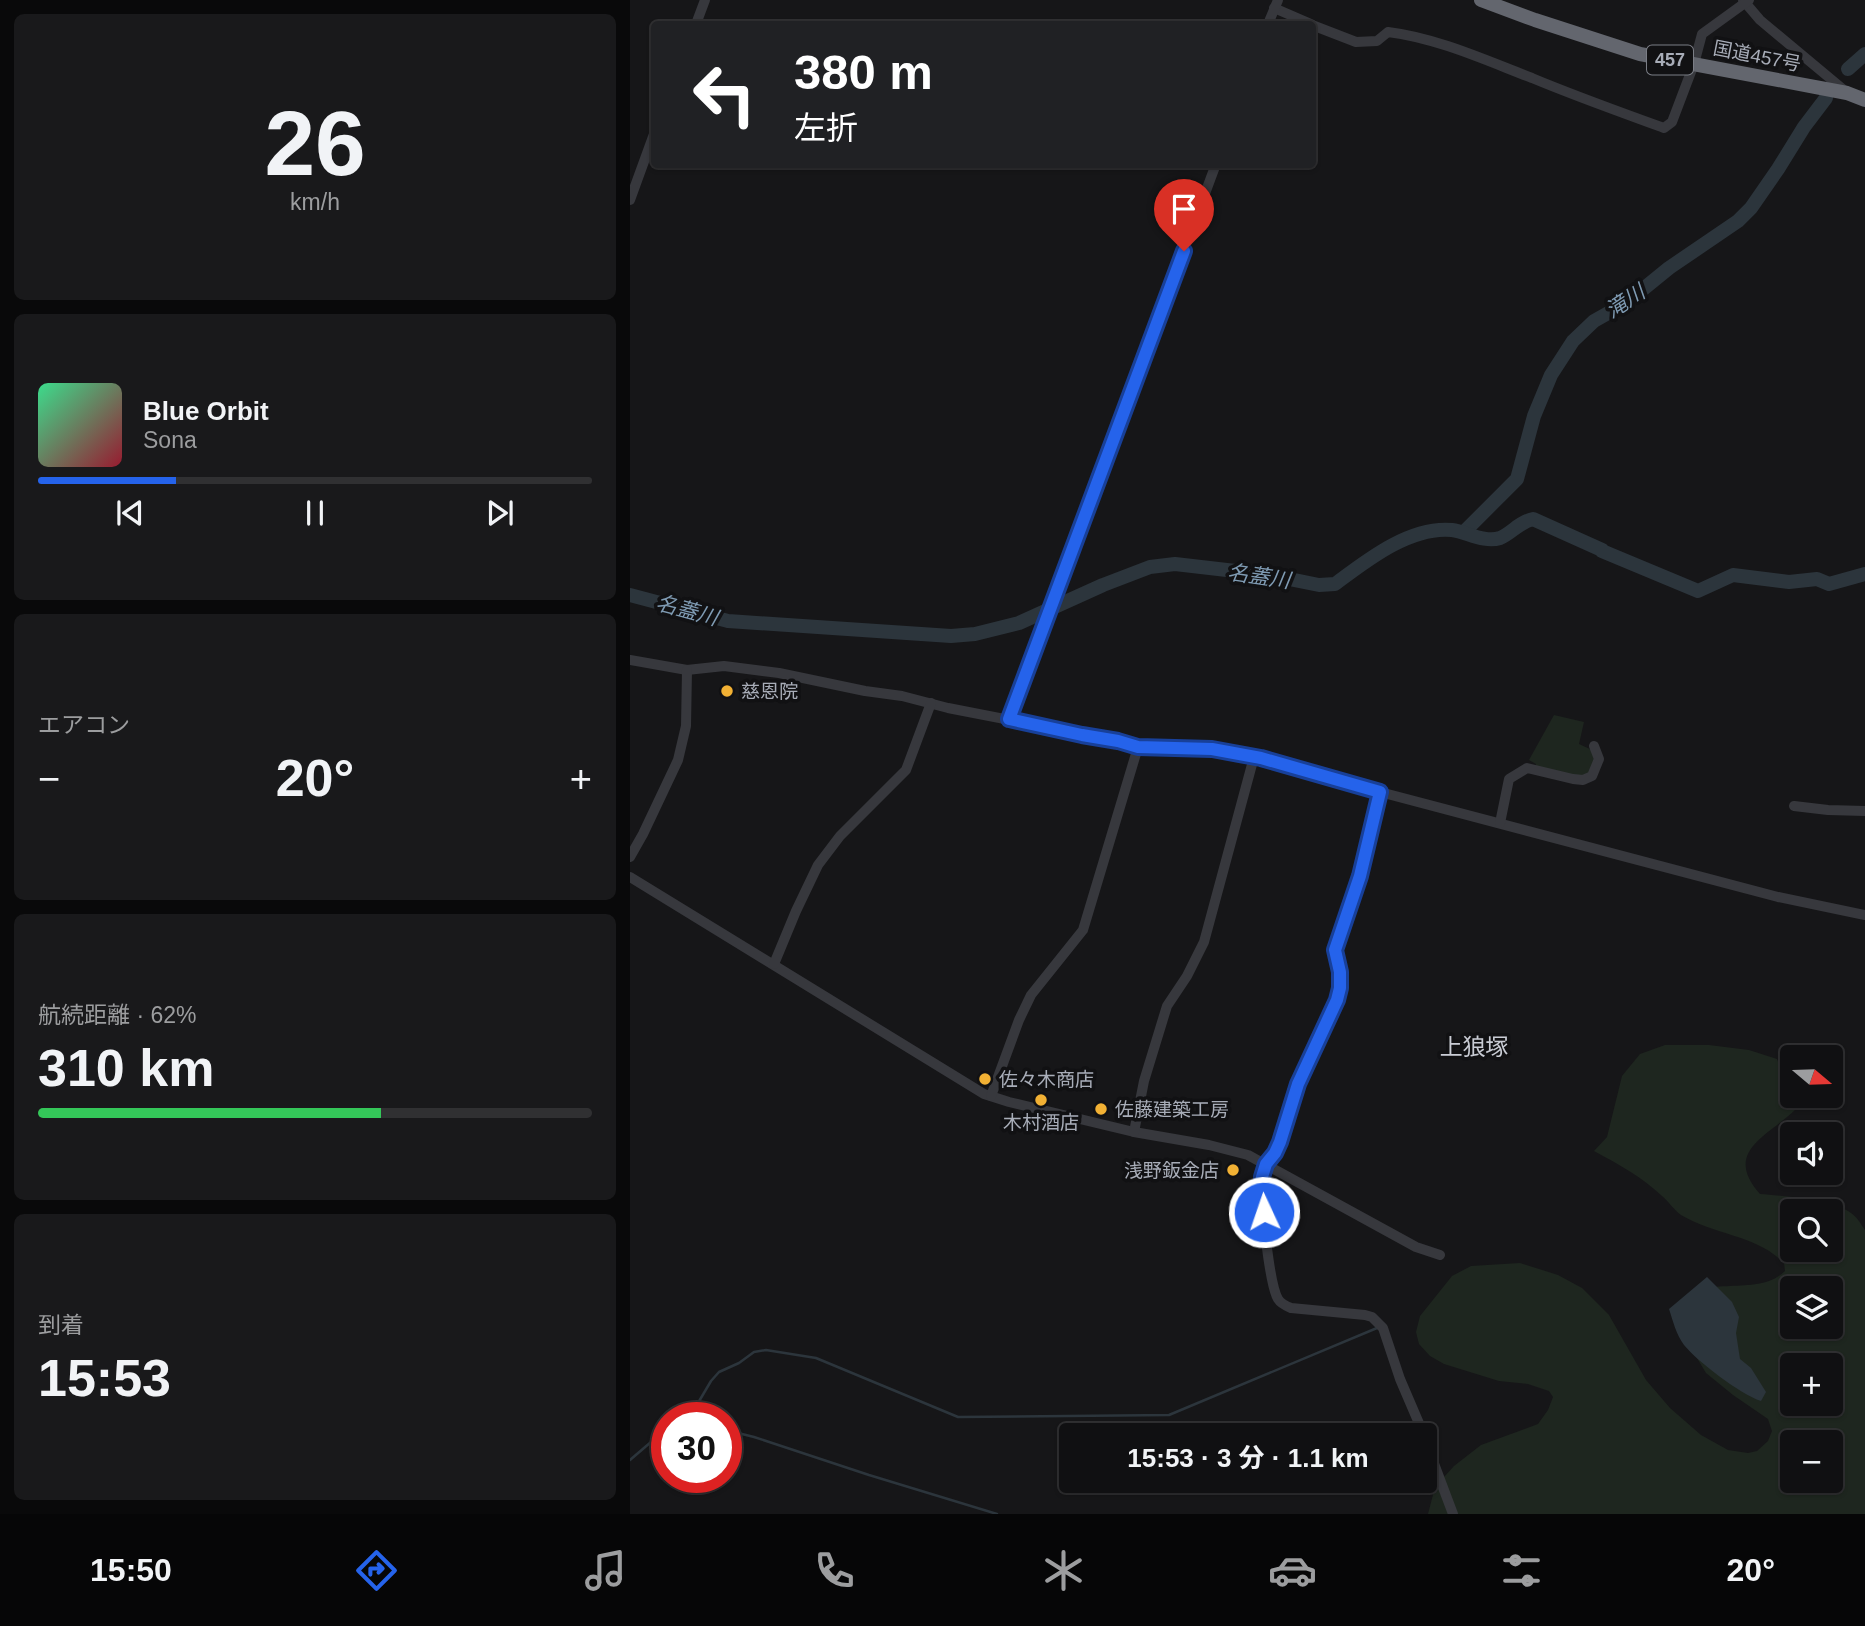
<!DOCTYPE html>
<html lang="ja">
<head>
<meta charset="utf-8">
<style>
  :root { --surface:#101012; --page:#19191b; --text:#f1f3f6; --muted:#9c9d9f; --line:#303032; --accent:#2563eb }
  body { margin:0; font-family:Helvetica,"Noto Sans JP",sans-serif; background:var(--page); color:var(--text); height:100vh; display:flex; flex-direction:column; font-size:26px; white-space:nowrap }
  * { box-sizing:border-box; margin:0 }
  p { font-size:23px; color:var(--muted) }
  .icon { flex:none; width:38px; height:38px; fill:none; stroke:currentColor; stroke-width:2; stroke-linecap:round; stroke-linejoin:round }
  .map { position:relative; flex:1; overflow:hidden }
  .panel { display:flex; flex-direction:column; gap:14px; padding:14px; background:#09090a; width:630px }
  .panel>* { flex:none }
  .banner { position:absolute; left:21px; top:21px; width:665px; height:147px; border-radius:7px; box-shadow:0 2px 5px #0004,0 0 0 2px var(--line); background:#202124; color:#fff; overflow:hidden }
  .needle { width:46px; rotate:109deg }
  .controls { position:absolute; left:1150px; top:1045px; display:grid; gap:14px }
  .controls a { display:grid; place-items:center; width:63px; height:63px; border-radius:7px; background:var(--surface); box-shadow:0 2px 5px #0004,0 0 0 2px var(--line); font-size:35px }
  .speed { position:absolute; left:21px; top:1402px; display:flex; gap:14px; font-size:35px; font-weight:700; text-align:center }
  .speed>* { display:grid; place-content:center; width:91px; height:91px; border-radius:50%; background:var(--surface); box-shadow:0 2px 5px #0004,0 0 0 2px var(--line); line-height:1 }
  .speed .limit { border:10px solid #d22; background:#fff; color:#111 }
  .pin { position:absolute; display:grid; place-items:center; width:60px; height:60px; color:#fff; margin:-72px -30px; border-radius:50% 50% 50% 0; rotate:-45deg; box-shadow:0 0 7px #0007 }
  .pin .icon { rotate:45deg }
  .me { position:absolute; width:77px; margin:-38px; rotate:357deg; stroke-linejoin:round; filter:drop-shadow(0 0 5px #0008) }
  .turn { display:flex; align-items:center; gap:24px; height:147px; padding:0 28px; font-size:32px }
  .turn .icon { width:91px; height:91px; stroke-width:2.5 }
  .turn b { display:block; font-size:49px; line-height:60px }
  .big { font-size:52px; font-weight:700; line-height:1.1 }
  .panel .widget { flex:1; display:flex; flex-direction:column; justify-content:center; gap:10px; min-width:0; padding:0 24px; border-radius:10px; background:var(--page) }
  .panel .dial { align-items:center; gap:0 }
  .dial b { font-size:91px; line-height:1 }
  .song { display:flex; align-items:center; gap:21px }
  .cover { width:84px; height:84px; border-radius:10px; background:linear-gradient(135deg,hsl(150 70% 55%),hsl(350 70% 35%)) }
  .played { height:7px; border-radius:4px; background:linear-gradient(90deg,var(--accent) 25%,var(--line) 25%) }
  .keys { display:flex; justify-content:space-around; direction:ltr }
  .heat { display:flex; justify-content:space-between; align-items:center; font-size:38px; direction:ltr }
  .charge { height:10px; border-radius:5px; background:linear-gradient(90deg,#34c759 62%,var(--line) 0) }
  .trip { position:absolute; left:429px; top:1423px; width:378px; height:70px; border-radius:7px; background:var(--surface); box-shadow:0 2px 5px #0004,0 0 0 2px var(--line); font-weight:700; line-height:70px; text-align:center }
  .tab-bar { display:flex; height:112px; justify-content:space-around; align-items:center; background:#060607; color:var(--muted) }
  .tab-bar .icon { width:49px; height:49px }
  .tab-bar .selected { color:var(--accent) }
  .tab-bar b { font-size:32px; color:var(--text) }
  main { display:flex; flex:1; min-height:0 }
  .map>svg:first-child { display:block }
  .green { fill:#1e261f; fill-rule:evenodd }
  .water { fill:#2c353c }
  .lines { fill:none; stroke-linecap:round; stroke-linejoin:round }
  .stream { stroke:#2c353c; stroke-width:2.5 }
  .river { stroke:#2c353c; stroke-width:14 }
  .minor { stroke:#37383d; stroke-width:10 }
  .highway { stroke:#63666e; stroke-width:14 }
  .route-casing { stroke:#184099; stroke-width:18 }
  .route { stroke:#2563eb; stroke-width:12 }
  .poi-dot { fill:#f2b134; stroke:#111113; stroke-width:2.5 }
  .labels { text-anchor:middle; dominant-baseline:central; stroke-width:7; stroke-linejoin:round; paint-order:stroke }
  .shield { fill:#111113; stroke:#7b7e86; stroke-width:2 }
  .shield-label { font-size:18px; font-weight:bold; fill:#a8adb8 }
  .street-label { font-size:19px; fill:#a8adb8; stroke:#111113 }
  .poi-label { font-size:19px; fill:#a8adb8; stroke:#111113; text-anchor:start }
  .water-label { font-size:21px; font-style:italic; fill:#7f9bb3; stroke:#111113 }
  .quarter-label { font-size:23px; fill:#c9ccd4; stroke:#111113 }
</style>
</head>
<body>
<main>
<section class="panel">
<div class="widget dial"><b>26</b><p>km/h</p></div>
<div class="widget">
<div class="song"><i class="cover"></i><div><b>Blue Orbit</b><p>Sona</p></div></div>
<div class="played"></div>
<div class="keys"><svg class="icon" aria-label="previous" viewBox="0 0 24 24"><path d="M18 5L8 12l10 7zM5 5v14"/></svg><svg class="icon" aria-label="pause" viewBox="0 0 24 24"><path d="M8 5v14M16 5v14"/></svg><svg class="icon" aria-label="next" viewBox="0 0 24 24"><path d="M6 5l10 7-10 7zM19 5v14"/></svg></div>
</div>
<div class="widget"><p>エアコン</p>
<div class="heat"><a>−</a><b class="big">20°</b><a>+</a></div>
</div>
<div class="widget"><p>航続距離 · 62%</p><b class="big">310 km</b><div class="charge"></div></div>
<div class="widget"><p>到着</p><b class="big">15:53</b></div>
</section>
<div class="map">
<svg width="1235" height="1514" viewBox="0 0 1235 1514">
  <rect width="100%" height="100%" fill="#161618"/>
  <g class="green">
    <path d="M 924,715 L 954,722 L 949,744 L 962,750 L 967,757 L 961,773 L 954,778 L 905,767 L 906,764 L 899,760 Z"/>
    <path d="M 1035,1045 L 1079,1045 L 1119,1050 L 1147,1059 L 1167,1108 C 1141,1135 1091,1150 1130,1194 C 1153,1196 1203,1199 1221,1213 C 1227,1217 1231,1224 1235,1230 L 1235,1514 L 798,1514 L 805,1487 L 824,1466 L 851,1445 L 908,1424 L 918,1410 L 923,1397 L 919,1391 L 898,1384 L 869,1381 L 814,1364 L 800,1356 L 789,1344 L 786,1332 L 790,1316 L 822,1276 L 841,1266 L 890,1263 L 928,1275 L 952,1288 L 979,1315 L 1016,1380 L 1040,1408 L 1071,1435 L 1098,1450 L 1118,1453 L 1127,1451 L 1138,1441 L 1142,1431 L 1138,1419 L 1103,1395 L 1076,1373 L 1055,1338 L 1048,1304 C 1072,1272 1127,1299 1155,1271 L 1154,1263 C 1127,1235 1084,1235 1051,1215 C 1044,1210 1039,1202 1032,1196 C 1012,1177 988,1164 964,1151 L 977,1137 L 992,1076 L 1010,1054 ZM 1162,1211 L 1200,1211 L 1200,1250 L 1162,1250 ZM 1162,1288 L 1200,1288 L 1200,1326 L 1162,1326 ZM 1162,1365 L 1200,1365 L 1200,1404 L 1162,1404 ZM 1162,1442 L 1200,1442 L 1200,1480 L 1162,1480 Z"/>
  </g>
  <path class="water" d="M 1077,1277 L 1102,1302 L 1109,1317 L 1106,1333 L 1110,1359 L 1121,1368 L 1136,1392 L 1131,1401 C 1110,1394 1068,1362 1054,1345 C 1046,1334 1043,1321 1039,1309 Z"/>
  <g class="lines">
    <g class="stream">
      <path d="M 45,1417 L 51,1409 L 68,1403 L 81,1381 L 89,1372 L 109,1363 L 124,1352 L 136,1350 L 186,1358 L 328,1417 L 539,1415 L 747,1328"/>
      <path d="M 96,1430 L 124,1437 L 239,1475 L 367,1514"/>
      <path d="M 0,1460 L 28,1436 L 37,1426"/>
    </g>
    <g class="river">
      <path d="M 1218,69 L 1235,54"/>
      <path d="M 834,532 L 887,479 L 904,416 L 921,375 L 943,341 L 964,321 L 996,303 L 1039,268 L 1108,221 L 1121,208 L 1148,169 L 1174,127 L 1196,98"/>
      <path d="M 0,595 L 98,621 L 321,636 L 345,634 L 389,623 L 473,585 L 520,567 L 545,564 L 640,575 L 689,585 L 705,584 C 737,560 780,526 822,530 C 837,532 854,543 870,538 C 882,533 889,522 903,519 L 972,550 L 972,551 L 1068,591 L 1103,575 L 1159,582 L 1187,579 L 1199,584 L 1235,574"/>
    </g>
    <g class="minor">
      <path d="M 1113,0 L 1130,20 L 1214,90"/>
      <path d="M 644,8 L 681,24"/>
      <path d="M 66,24 L 75,0"/>
      <path d="M 638,24 L 648,0"/>
      <path d="M 682,25 L 726,42 L 747,41 L 758,32 C 807,38 855,60 902,78 C 945,96 990,112 1034,128 L 1042,122 L 1064,64 L 1072,34 L 1119,0"/>
      <path d="M 0,200 L 24,134"/>
      <path d="M 0,660 L 57,670 L 94,666 L 149,673 L 235,691 L 272,696 L 318,708 L 488,741 L 508,747 L 581,749 L 631,758 L 750,792 L 1148,897 L 1235,915"/>
      <path d="M 379,719 L 586,164"/>
      <path d="M 750,792 L 730,876 L 705,950 L 710,972 L 710,988 L 707,1000 C 694,1028 681,1055 669,1083 C 661,1101 658,1121 651,1139 C 646,1153 634,1162 632,1177 C 630,1195 639,1284 648,1299 C 651,1304 656,1306 661,1308 L 735,1315 L 742,1317 L 753,1328 L 770,1379 L 794,1435"/>
      <path d="M 1164,806 L 1198,810 L 1235,811"/>
      <path d="M 870,823 L 879,779 L 897,768 L 943,779 L 953,780 L 962,776 L 969,759 L 964,746"/>
      <path d="M 0,857 L 13,834 L 48,760 L 56,726 L 57,670"/>
      <path d="M 0,877 L 354,1094 L 379,1102 L 504,1132 L 579,1145 L 618,1155 L 786,1247 L 810,1255"/>
      <path d="M 144,964 L 166,911 L 188,865 L 210,836 L 276,770 L 301,703"/>
      <path d="M 361,1096 L 389,1020 L 401,995 L 453,930 L 508,747"/>
      <path d="M 504,1132 L 514,1081 L 533,1019 L 537,1006 L 557,976 L 574,942 L 624,757"/>
      <path d="M 794,1437 L 823,1514"/>
    </g>
    <path class="highway" d="M 851,0 L 905,20 L 1010,54 L 1217,93 L 1235,100"/>
  </g>
  <g class="lines">
    <defs>
      <path id="route" d="M 554,251 L 379,719 L 452,735 L 488,741 L 508,747 L 582,749 L 631,758 L 750,792 L 730,876 L 705,950 L 710,972 L 710,988 L 707,1000 L 668,1084 L 650,1142 L 645,1153 L 636,1164 L 632,1177 L 634,1212"/>
    </defs>
    <use href="#route" class="route-casing"/>
    <use href="#route" class="route"/>
  </g>
  <g class="poi-dot">
    <circle cx="97" cy="691" r="7"/>
    <circle cx="355" cy="1079" r="7"/>
    <circle cx="411" cy="1100" r="7"/>
    <circle cx="471" cy="1109" r="7"/>
    <circle cx="603" cy="1170" r="7"/>
  </g>
  <g class="labels">
    <rect class="shield" x="1017" y="45.5" width="46" height="29" rx="5"/>
    <g class="shield-label">
      <text x="1040" y="60">457</text>
    </g>
    <g class="street-label">
      <text transform="translate(1127 56) rotate(11)">国道457号</text>
    </g>
    <g class="poi-label">
      <text x="111" y="691">慈恩院</text>
      <text x="369" y="1079">佐々木商店</text>
      <text x="485" y="1109">佐藤建築工房</text>
      <text x="411" y="1122" text-anchor="middle">木村酒店</text>
      <text x="589" y="1170" text-anchor="end">浅野鈑金店</text>
    </g>
    <g class="water-label">
      <text transform="translate(995 301) rotate(-33)">滝川</text>
      <text transform="translate(629 576) rotate(8)">名蓋川</text>
      <text transform="translate(57 610) rotate(15)">名蓋川</text>
    </g>
    <g class="quarter-label">
      <text x="844" y="1047">上狼塚</text>
    </g>
  </g>
</svg>
<div class="controls">
<a><svg class="needle" viewBox="-14 -14 28 28"><path d="M0-13l5 13h-10z" fill="#e53935"/><path d="M0 13l5-13h-10z" fill="#9c9d9f"/></svg></a>
<a><svg class="icon" aria-label="sound" viewBox="0 0 24 24"><path d="M4 9h4l5-4v14l-5-4H4zM17 9q2 3 0 6"/></svg></a>
<a><svg class="icon" aria-label="search" viewBox="0 0 24 24"><circle cx="10" cy="10" r="6"/><path d="M15 15l6 6"/></svg></a>
<a><svg class="icon" aria-label="layers" viewBox="0 0 24 24"><path d="M12 4l9 5-9 5-9-5zM3 14l9 5 9-5"/></svg></a>
<a>+</a>
<a>−</a>
</div>
<div class="speed"><div class="limit">30</div></div>
<div class="pin" style="left:554px;top:251px;background:#d93025"><svg class="icon" aria-label="arrive" viewBox="0 0 24 24"><path d="M6 21V4h12l-3 4 3 4H6"/></svg></div>
<svg class="me" style="left:634px;top:1212px" viewBox="-20 -20 40 40"><circle r="17" fill="#2563eb" stroke="#fff" stroke-width="3"/><path d="M0-11L8 9 0 5-8 9z" fill="#fff"/></svg>
<div class="trip">15:53 · 3 分 · 1.1 km</div>
<div class="banner">
<div class="turn"><svg class="icon" aria-label="left" viewBox="0 0 24 24"><path d="M17 20v-9H6M10 6l-5 5 5 5"/></svg><div><b>380 m</b>左折</div></div>
</div>
</div>
</main>
<nav class="tab-bar">
<b>15:50</b>
<svg class="icon selected" aria-label="directions" viewBox="0 0 24 24"><path d="M12 3l9 9-9 9-9-9zM9 14v-3h6M13 9l2 2-2 2"/></svg>
<svg class="icon" aria-label="music" viewBox="0 0 24 24"><path d="M9 18V5l10-2v13"/><circle cx="6" cy="18" r="3"/><circle cx="16" cy="16" r="3"/></svg>
<svg class="icon" aria-label="phone" viewBox="0 0 24 24"><path d="M5 4h4l2 5-3 2q2 4 5 5l2-3 5 2v4C11 20 4 13 5 4z"/></svg>
<svg class="icon" aria-label="climate" viewBox="0 0 24 24"><path d="M12 3v18M4 7l16 10M4 17L20 7"/></svg>
<svg class="icon" aria-label="car" viewBox="0 0 24 24"><path d="M5 17H2v-5l4-1 3-4h7l3 4 3 1v5h-3M9 17h6M6 11h13"/><circle cx="7" cy="17" r="2"/><circle cx="17" cy="17" r="2"/></svg>
<svg class="icon" aria-label="filters" viewBox="0 0 24 24"><path d="M4 7h16M4 17h16"/><circle cx="9" cy="7" r="2"/><circle cx="15" cy="17" r="2"/></svg>
<b>20°</b>
</nav>
</body>
</html>
